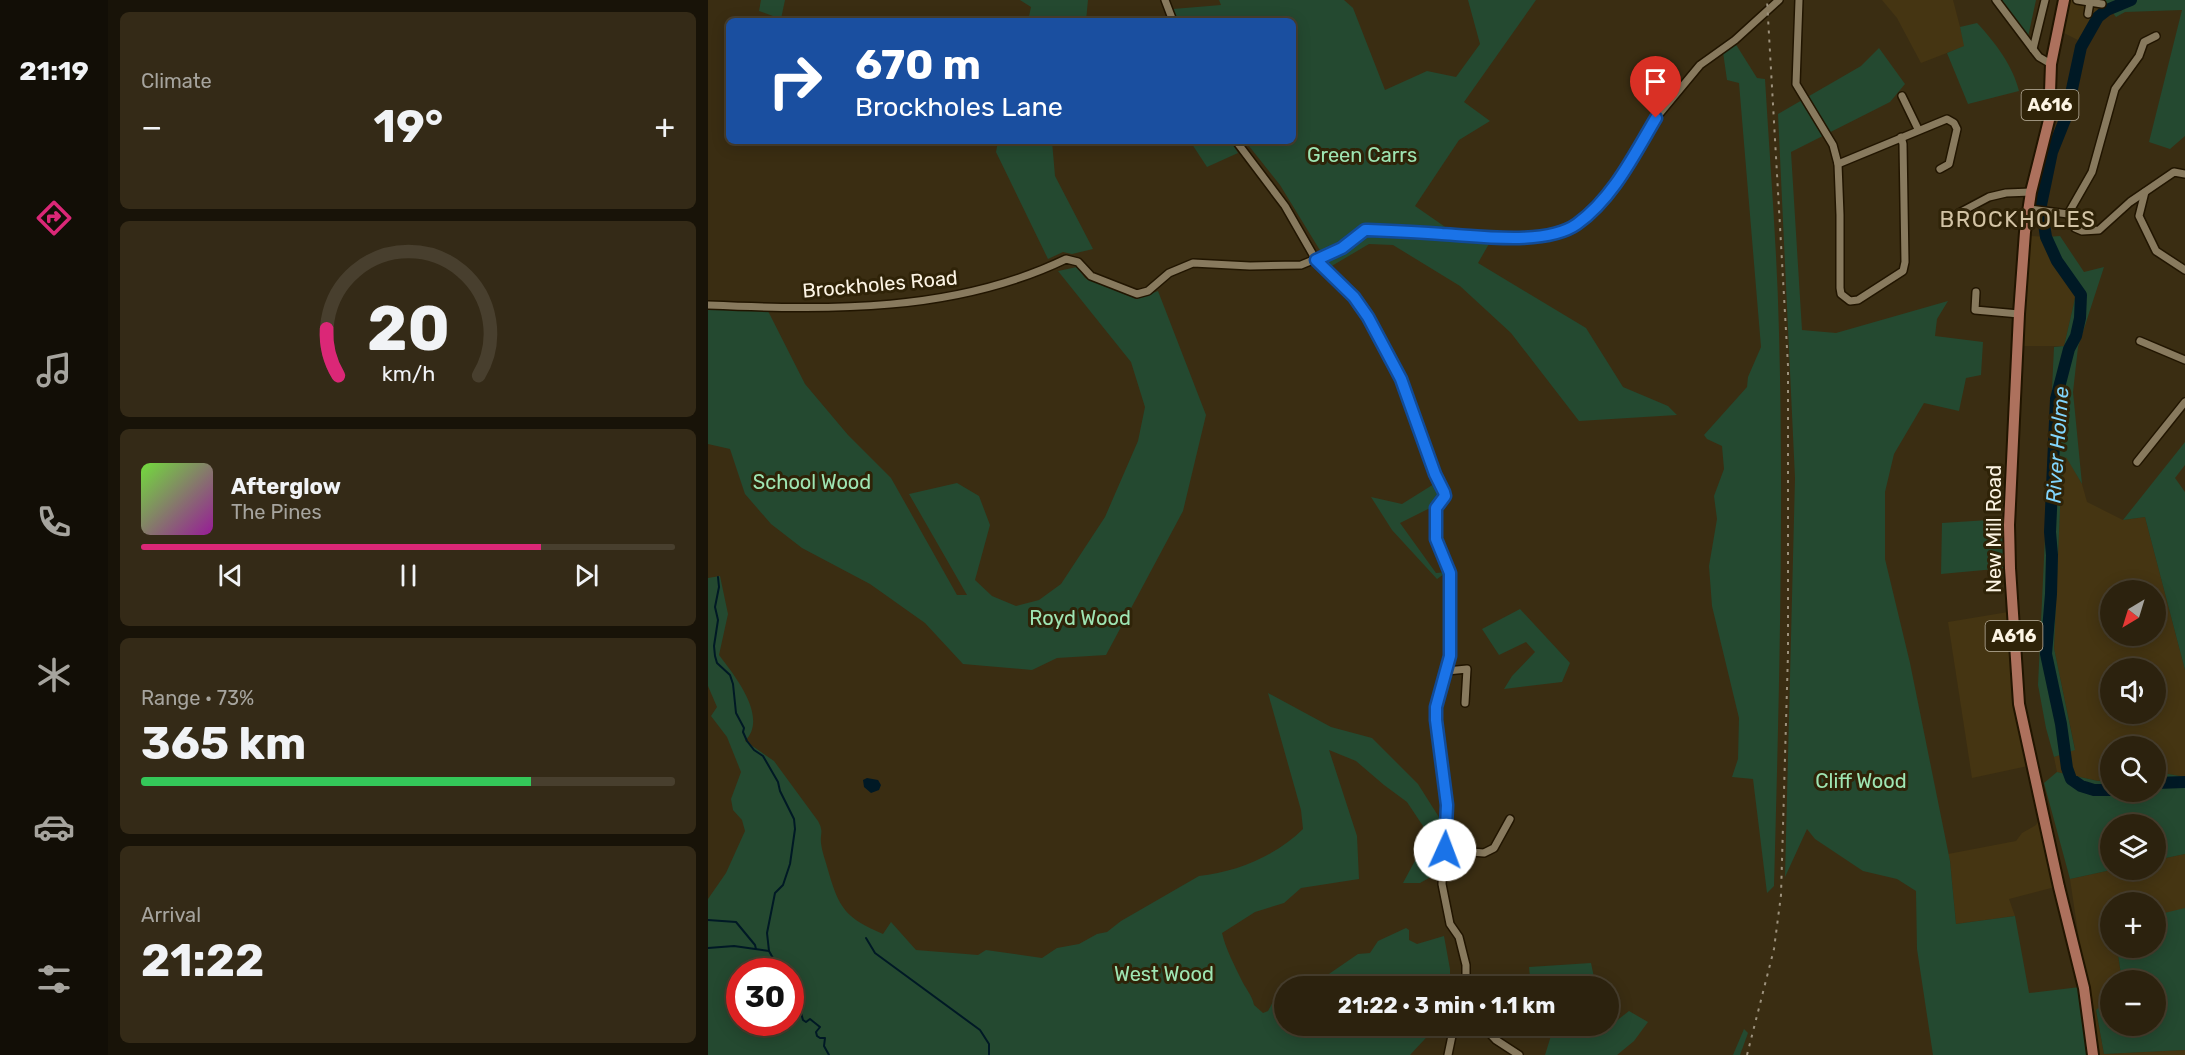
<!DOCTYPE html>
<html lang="en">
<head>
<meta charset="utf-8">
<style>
  :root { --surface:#2c220e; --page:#342a17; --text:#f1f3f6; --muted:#a6a49e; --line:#483f2e; --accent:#db2777 }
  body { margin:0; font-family:Rubik,sans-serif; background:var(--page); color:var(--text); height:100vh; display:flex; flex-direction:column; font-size:22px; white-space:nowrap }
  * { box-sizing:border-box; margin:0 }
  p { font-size:20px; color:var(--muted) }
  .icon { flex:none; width:33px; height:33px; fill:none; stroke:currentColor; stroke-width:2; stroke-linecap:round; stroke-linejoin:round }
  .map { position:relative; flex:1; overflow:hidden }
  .drawer { display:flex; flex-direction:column; gap:12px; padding:12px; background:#181308; width:600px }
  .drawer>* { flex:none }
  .banner { position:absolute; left:18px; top:18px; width:570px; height:126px; border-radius:9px; box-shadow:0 3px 15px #0003,0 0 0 2px var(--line); background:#1a4fa0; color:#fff; overflow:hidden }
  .needle { width:39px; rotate:218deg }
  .tools { position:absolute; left:1392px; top:580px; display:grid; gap:12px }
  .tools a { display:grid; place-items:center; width:66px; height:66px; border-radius:50%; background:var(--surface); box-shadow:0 3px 15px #0003,0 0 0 2px var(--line); font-size:30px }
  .speed { position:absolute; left:18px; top:958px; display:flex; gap:12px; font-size:30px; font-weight:700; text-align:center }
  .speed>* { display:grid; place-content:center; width:78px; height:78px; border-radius:50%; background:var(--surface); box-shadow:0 3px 15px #0003,0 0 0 2px var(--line); line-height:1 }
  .speed .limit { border:9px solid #d22; background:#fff; color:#111 }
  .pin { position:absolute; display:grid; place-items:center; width:51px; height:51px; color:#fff; margin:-62px -26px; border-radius:50% 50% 50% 0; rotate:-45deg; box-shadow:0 0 6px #0007 }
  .pin .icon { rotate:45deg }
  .me { position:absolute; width:66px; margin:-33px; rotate:2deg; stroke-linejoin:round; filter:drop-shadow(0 0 4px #0008) }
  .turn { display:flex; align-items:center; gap:21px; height:126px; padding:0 30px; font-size:27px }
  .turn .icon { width:78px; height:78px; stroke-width:2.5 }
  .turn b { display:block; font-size:42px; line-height:51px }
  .big { font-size:45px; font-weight:700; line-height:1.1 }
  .drawer .widget { flex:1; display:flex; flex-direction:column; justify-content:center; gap:9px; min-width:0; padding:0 21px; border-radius:9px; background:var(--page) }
  .drawer .dial { align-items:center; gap:0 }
  .dial svg { height:156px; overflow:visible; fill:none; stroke:var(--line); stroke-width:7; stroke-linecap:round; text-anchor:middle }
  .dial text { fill:var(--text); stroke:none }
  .song { display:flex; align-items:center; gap:18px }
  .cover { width:72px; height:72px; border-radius:9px; background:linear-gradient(135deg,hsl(100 70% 55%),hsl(300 70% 35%)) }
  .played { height:6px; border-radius:3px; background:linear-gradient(90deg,var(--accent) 75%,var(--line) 75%) }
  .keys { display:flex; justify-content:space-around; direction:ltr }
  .heat { display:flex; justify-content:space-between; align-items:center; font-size:33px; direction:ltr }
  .charge { height:9px; border-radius:4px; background:linear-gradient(90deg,#34c759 73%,var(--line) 0) }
  .trip { position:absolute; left:566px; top:976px; width:345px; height:60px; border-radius:30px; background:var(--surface); box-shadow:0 3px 15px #0003,0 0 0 2px var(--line); font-weight:700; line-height:60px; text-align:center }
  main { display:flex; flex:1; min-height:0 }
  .tabs { display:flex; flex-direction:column; width:108px; justify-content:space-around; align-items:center; background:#120e06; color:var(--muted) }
  .tabs .icon { width:42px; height:42px }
  .tabs .selected { color:var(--accent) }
  .tabs b { font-size:27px; color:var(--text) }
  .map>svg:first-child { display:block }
  .built { fill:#453512; fill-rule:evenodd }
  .green { fill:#244930; fill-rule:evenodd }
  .water { fill:#001925 }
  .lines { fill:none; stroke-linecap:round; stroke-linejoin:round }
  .stream { stroke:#001925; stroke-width:2 }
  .river { stroke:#001925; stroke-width:12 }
  .street-casing { stroke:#211500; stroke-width:10 }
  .primary-casing { stroke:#211500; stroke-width:14 }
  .street { stroke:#887a5e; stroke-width:7 }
  .primary { stroke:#ad715d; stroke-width:10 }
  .rail { stroke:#9d927d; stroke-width:2; stroke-dasharray:3 6; stroke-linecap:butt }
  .route-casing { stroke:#114b97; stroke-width:15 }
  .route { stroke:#1a73e8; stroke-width:10 }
  .labels { text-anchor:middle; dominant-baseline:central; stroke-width:6; stroke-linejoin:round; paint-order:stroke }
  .shield { fill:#2f2308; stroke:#beb5a2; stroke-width:1.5 }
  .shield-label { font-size:18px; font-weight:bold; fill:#fcf4e4 }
  .park-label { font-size:20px; fill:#9ee5b3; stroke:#2f2308 }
  .street-label { font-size:20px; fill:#fcf4e4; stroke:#2f2308 }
  .water-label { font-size:21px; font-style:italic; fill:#81d5fd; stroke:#2f2308 }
  .quarter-label { font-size:22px; letter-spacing:1.5px; fill:#d2c3a4; stroke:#2f2308 }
</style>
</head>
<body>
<main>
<nav class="tabs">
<b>21:19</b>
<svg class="icon selected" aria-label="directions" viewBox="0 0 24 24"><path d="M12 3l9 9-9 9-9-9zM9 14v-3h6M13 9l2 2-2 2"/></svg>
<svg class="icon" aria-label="music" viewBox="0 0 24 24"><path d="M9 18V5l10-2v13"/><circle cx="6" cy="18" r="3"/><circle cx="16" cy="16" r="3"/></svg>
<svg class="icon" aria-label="phone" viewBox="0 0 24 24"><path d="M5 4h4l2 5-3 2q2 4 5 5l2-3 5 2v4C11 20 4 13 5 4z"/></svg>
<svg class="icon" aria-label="climate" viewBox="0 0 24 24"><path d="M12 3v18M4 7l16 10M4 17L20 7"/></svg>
<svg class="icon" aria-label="car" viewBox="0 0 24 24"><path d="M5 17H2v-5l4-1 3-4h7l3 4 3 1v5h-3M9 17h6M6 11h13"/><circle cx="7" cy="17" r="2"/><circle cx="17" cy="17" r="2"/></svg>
<svg class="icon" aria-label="filters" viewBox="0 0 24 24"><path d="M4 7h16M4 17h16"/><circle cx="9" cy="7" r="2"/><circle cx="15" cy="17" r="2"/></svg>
</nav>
<section class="drawer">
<div class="widget"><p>Climate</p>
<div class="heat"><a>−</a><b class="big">19°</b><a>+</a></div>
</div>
<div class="widget dial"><svg viewBox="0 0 100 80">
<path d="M14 69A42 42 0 1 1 86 69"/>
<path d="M14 69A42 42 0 0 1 8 45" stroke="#db2777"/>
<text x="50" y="56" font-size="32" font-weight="700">20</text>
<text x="50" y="72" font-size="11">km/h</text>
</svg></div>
<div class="widget">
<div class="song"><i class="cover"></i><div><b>Afterglow</b><p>The Pines</p></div></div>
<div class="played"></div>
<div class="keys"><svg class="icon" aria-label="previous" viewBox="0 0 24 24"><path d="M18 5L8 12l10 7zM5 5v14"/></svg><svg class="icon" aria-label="pause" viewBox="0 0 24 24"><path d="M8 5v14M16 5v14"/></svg><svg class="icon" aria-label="next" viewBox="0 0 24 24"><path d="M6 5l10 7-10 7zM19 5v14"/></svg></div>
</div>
<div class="widget"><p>Range · 73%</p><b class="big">365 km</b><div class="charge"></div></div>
<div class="widget"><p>Arrival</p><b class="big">21:22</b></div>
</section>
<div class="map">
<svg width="1477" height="1055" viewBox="0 0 1477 1055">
  <rect width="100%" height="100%" fill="#3a2d12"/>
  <g class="built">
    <path d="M 1174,0 L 1245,0 L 1257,46 L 1213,63 L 1189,18 Z"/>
    <path d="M 1363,0 L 1395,0 L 1372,41 L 1354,32 Z"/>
    <path d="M 1322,236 L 1339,237 L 1368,294 L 1356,346 L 1313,346 Z"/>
    <path d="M 1358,456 L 1374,484 L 1379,502 L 1415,520 L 1437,517 L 1477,670 L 1477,777 L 1455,773 L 1448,774 L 1448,747 L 1402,747 L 1402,780 L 1390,781 L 1349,772 L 1346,757 L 1367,749 L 1346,648 L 1353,486 ZM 1402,591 L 1448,591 L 1448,636 L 1402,636 ZM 1402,669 L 1448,669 L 1448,714 L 1402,714 Z"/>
    <path d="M 1300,612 L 1305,697 L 1320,766 L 1264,778 L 1240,622 Z"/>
    <path d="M 1331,819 L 1347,887 L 1301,899 L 1307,916 L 1248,924 L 1242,861 L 1240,854 L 1308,841 L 1314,833 L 1328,825 Z"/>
    <path d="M 1477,854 L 1477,908 L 1474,910 L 1448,915 L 1448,903 L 1402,903 L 1402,948 L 1409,948 L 1414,981 L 1402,981 L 1402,998 L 1388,1011 L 1396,1054 L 1477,1050 L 1477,1055 L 1388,1055 L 1362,879 L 1403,870 L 1448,870 L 1448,860 Z"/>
  </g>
  <g class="green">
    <path d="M 53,0 L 77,0 L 73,19 L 51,11 Z"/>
    <path d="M 312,0 L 380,0 L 378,21 L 320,21 L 323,7 Z"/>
    <path d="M 511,0 L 636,0 L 645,8 L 677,90 L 719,71 L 748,77 L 772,44 L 760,0 L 828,0 L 756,102 L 782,121 L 751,140 L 707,206 L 743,231 L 658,225 L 613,252 L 572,185 L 537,141 L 585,141 L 585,21 L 469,21 L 465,9 L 513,5 Z"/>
    <path d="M 1293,0 L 1328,0 L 1320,37 Z"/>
    <path d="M 1395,0 L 1477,0 L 1477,136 L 1462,149 L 1441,142 L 1474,10 L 1417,12 L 1408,17 Z"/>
    <path d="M 1269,23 C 1287,42 1305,66 1311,91 L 1260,104 L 1239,53 L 1256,46 L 1252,27 Z"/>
    <path d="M 1027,43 L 1049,78 L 1057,79 C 1062,163 1069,248 1071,332 C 1076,517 1071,702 1066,886 L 1059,893 L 1045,779 L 1024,777 L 1030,759 L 1031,718 L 1004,606 L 1001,566 L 1009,519 L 1006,496 L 1016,469 L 1014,446 L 999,439 L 996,435 L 1039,387 L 1040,377 L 1053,347 L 1031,83 L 1019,80 L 1015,52 Z"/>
    <path d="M 1171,48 L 1197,84 L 1182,102 L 1083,152 L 1094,330 L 1128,333 L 1240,301 L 1229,319 L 1227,336 L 1275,342 L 1273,375 L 1258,378 L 1251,411 L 1216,403 L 1186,454 L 1177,492 L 1177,559 L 1202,663 L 1242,861 L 1248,924 L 1307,916 L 1321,993 L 1372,987 L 1381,1055 L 1225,1055 L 1209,949 L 1208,891 L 1189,879 L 1155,871 L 1107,839 L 1099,829 L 1077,877 L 1087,478 L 1070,114 L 1153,66 Z"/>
    <path d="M 290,141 L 344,141 L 347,176 L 385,249 L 364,254 L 355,252 L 340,259 L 288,152 Z"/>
    <path d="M 482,141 L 523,141 L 530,153 L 499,167 Z"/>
    <path d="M 657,233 L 782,242 L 770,263 L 878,328 L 915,387 L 960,406 L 969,415 L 871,421 L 803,333 L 752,286 L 685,245 L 661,244 L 622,267 L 615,261 L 632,253 Z"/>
    <path d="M 1352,236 L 1376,272 L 1396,267 L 1370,347 L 1365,392 L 1374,484 L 1358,457 L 1353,486 L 1346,648 L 1367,750 L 1346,757 L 1338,728 L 1330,685 L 1346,347 L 1356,346 L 1368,294 L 1339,237 Z"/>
    <path d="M 369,267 L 377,278 L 424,297 L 434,297 L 450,291 L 498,415 L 475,511 L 398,655 L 349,658 L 324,670 L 255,664 L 217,623 L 162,584 L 94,548 L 63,524 L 37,494 L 22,449 L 0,444 L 0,308 L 60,311 L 97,384 L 140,435 L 183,478 L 249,595 L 259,595 L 201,494 L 249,483 L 271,496 L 282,525 L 267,580 L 284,596 L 308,606 L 331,600 L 353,584 L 397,517 L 430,441 L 437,407 L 423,362 L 350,271 Z"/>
    <path d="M 1477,442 L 1477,465 L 1467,478 L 1477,492 L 1477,670 L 1437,517 L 1415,520 Z"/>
    <path d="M 726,484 L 730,496 L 726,506 L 692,523 L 728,573 L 739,572 L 729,579 L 684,530 L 663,497 L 694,504 Z"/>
    <path d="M 1296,519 L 1298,568 L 1233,574 L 1234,523 Z"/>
    <path d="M 12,576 L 20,614 L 11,655 C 26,675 61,717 37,741 L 66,761 L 110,821 C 116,832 112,833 113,843 C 114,852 118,862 120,870 C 131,909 138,918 175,934 L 183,922 L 208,950 L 270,955 L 278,950 L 334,958 L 349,948 L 371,944 L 389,934 L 399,932 L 413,921 L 491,876 C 528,872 568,856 595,829 L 593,810 L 560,693 L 623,727 L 664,738 L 710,784 L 734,822 L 730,873 L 712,883 L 695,883 L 710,855 L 715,826 L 699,802 L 676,785 L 648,761 L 621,750 L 649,836 L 651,879 L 593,888 L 576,903 L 547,912 L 514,933 C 518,950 526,964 533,979 C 537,988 544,995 546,1005 L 555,1013 L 560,1011 L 566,1000 L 576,994 L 576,1026 L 729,1026 L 702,1055 L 0,1055 L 0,899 L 18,873 L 37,831 L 34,820 L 25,810 L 23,799 L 33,772 L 19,737 L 3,716 L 9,707 L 0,686 L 0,578 ZM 32,972 L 82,972 L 82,1023 L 32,1023 Z"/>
    <path d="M 812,609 L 862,663 L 854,682 L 796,689 L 804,676 L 827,652 L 818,642 L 791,655 L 774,629 Z"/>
    <path d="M 1349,772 L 1390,781 L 1402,780 L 1402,792 L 1448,792 L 1448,774 L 1455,773 L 1477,777 L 1477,854 L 1448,860 L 1448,825 L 1402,825 L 1403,870 L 1362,879 L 1336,783 Z"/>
    <path d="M 1477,908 L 1477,1050 L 1396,1054 L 1388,1010 L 1402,998 L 1402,1026 L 1448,1026 L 1448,981 L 1414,981 L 1409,948 L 1448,948 L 1448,915 Z"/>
    <path d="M 698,928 L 701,930 L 701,940 L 709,944 L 736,936 L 742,969 L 742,987 L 602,987 L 650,954 L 662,953 L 670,941 Z"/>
    <path d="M 883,963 L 888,987 L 823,987 L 821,967 Z"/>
    <path d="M 921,1011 L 940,1022 L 926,1041 L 909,1055 L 837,1055 L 846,1026 L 900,1026 L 900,1021 L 907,1022 Z"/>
    <path d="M 1036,1029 L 1040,1033 L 1032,1055 L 1025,1055 Z"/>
  </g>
  <path class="water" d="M 159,778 L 170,780 L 173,785 L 171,790 L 163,793 L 156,787 L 155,780 Z"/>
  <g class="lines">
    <g class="stream">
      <path d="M 10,577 L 11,587 L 7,607 L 10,620 L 6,646 L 7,656 L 9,663 L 22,675 L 25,684 L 28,713 L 36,728 L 35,732 L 39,741 L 46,750 L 55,756 L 70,782 L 72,791 L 86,819 L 87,829 L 82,864 L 75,885 L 67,893 L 59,933 L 61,951 L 66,960 L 66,972"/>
      <path d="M 0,920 L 28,922 L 47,945 L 48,949"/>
      <path d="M 158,938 L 167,953 L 272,1030 L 281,1044 L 281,1055"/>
      <path d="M 0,948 L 26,946 L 61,951"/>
      <path d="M 82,997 L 91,1006 L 95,1020 L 98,1022 L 102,1019 L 112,1027 L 108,1032 L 109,1036 L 112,1038 L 117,1038 L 116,1046 L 121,1055"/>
    </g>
    <g class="river">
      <path d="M 1448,783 L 1477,782"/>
      <path d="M 1402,790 L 1386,790 L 1373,786 L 1363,779 L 1359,768 L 1353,724 L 1338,654 L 1343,594 L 1344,555 L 1342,532 L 1348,399 L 1361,349 L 1368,336 L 1372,318 L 1373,295 L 1349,261 L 1338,237 L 1333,205 L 1344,152 L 1358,117 L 1373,47 L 1390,17 L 1399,10 L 1423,0"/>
    </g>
    <defs>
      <g id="street">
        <path d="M 457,0 L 465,21"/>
        <path d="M 1091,0 L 1088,84 L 1125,145 L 1130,164 L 1132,215 L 1132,288 L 1133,294 L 1142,301 L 1150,300 L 1195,271 L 1197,262 L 1195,144 L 1193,137"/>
        <path d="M 1288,0 L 1331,57 L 1343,64"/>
        <path d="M 1369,0 L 1394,4"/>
        <path d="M 1380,14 L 1382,2"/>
        <path d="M 1325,49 L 1337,0"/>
        <path d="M 1194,96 L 1210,129"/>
        <path d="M 528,141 L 577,206 L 608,260 L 646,297 L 660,317 L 693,379 L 727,474 L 736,492 L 737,496 L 728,508 L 728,539 L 743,573 L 742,656 L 728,707 L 739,805 L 734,884 L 742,924 L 751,937 L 758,965 L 758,987"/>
        <path d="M 1130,164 L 1239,119 L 1246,123 L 1249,129 L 1241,164 L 1232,169"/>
        <path d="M 1437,192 L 1431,216 L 1448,251 L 1477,270"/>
        <path d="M 1321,209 L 1360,214 L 1367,228 L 1374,231 L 1391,230 L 1422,202 L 1466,172 L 1477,174"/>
        <path d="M 1251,213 L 1281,197 L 1298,193 L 1323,192"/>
        <path d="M 1360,214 L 1384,172 L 1407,89 L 1431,56 L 1436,42 L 1448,36"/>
        <path d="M 1268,292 L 1267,310 L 1311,314"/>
        <path d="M 0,305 C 121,310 246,313 358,259 L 370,262 L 383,276 L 429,294 L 440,291 L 461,273 L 485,263 L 542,266 L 593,265 L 634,248 L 657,230 L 810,238 L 848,234 L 868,225 L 911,180 L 948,118 L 992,65 L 1027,40 L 1071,0"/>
        <path d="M 1432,341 L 1477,360"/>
        <path d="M 1429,462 L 1477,402"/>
        <path d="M 739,671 L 759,669 L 757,703"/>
        <path d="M 737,850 L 776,853 L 786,848 L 802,819"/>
        <path d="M 775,1026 L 788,1040 L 811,1055"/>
        <path d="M 740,1055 L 746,1026"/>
      </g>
      <path id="primary" d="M 1356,0 L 1343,64 L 1341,120 L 1323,192 L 1317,232 L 1311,314 L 1301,525 L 1302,568 L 1311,704 L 1351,887 L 1376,988 L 1385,1055"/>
    </defs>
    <use href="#street" class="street-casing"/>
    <use href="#primary" class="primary-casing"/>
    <use href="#street" class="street"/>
    <use href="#primary" class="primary"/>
    <path class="rail" d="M 1039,1055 L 1066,949 L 1073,895 L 1080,653 L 1080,366 L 1059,0"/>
  </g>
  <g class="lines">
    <defs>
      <path id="route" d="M 737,850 L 739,805 L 728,720 L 728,707 L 742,656 L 742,573 L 728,539 L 728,508 L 737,496 L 736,492 L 727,474 L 693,379 L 660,317 L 646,297 L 608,260 L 634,248 L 657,230 C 682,231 708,232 734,234 C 771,236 838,246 869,224 C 905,198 926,155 948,118"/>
    </defs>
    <use href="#route" class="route-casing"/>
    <use href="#route" class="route"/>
  </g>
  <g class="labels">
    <g class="shield">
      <rect x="1313.5" y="90" width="57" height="30" rx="4.5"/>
      <rect x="1277.5" y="621" width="57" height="30" rx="4.5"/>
    </g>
    <g class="shield-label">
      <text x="1342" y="105">A616</text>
      <text x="1306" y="636">A616</text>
    </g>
    <g class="park-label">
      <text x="654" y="155">Green Carrs</text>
      <text x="104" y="482">School Wood</text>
      <text x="372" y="618">Royd Wood</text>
      <text x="1153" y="781">Cliff Wood</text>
      <text x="456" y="974">West Wood</text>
    </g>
    <g class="street-label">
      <text transform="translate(172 284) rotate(-5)">Brockholes Road</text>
      <text transform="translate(1286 529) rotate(-90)">New Mill Road</text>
    </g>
    <g class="water-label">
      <text transform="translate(1349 445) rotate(-86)">River Holme</text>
    </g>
    <g class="quarter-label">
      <text x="1310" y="219">BROCKHOLES</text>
    </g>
  </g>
</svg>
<div class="tools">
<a><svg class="needle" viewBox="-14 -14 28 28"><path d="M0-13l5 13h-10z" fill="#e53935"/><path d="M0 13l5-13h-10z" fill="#a6a49e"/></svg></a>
<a><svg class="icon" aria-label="sound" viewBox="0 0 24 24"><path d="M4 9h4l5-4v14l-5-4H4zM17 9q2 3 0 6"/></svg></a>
<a><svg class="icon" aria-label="search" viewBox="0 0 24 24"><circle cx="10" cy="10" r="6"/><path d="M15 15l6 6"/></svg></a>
<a><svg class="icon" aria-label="layers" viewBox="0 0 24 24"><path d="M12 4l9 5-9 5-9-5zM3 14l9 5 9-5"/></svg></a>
<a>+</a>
<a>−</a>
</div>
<div class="speed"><div class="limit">30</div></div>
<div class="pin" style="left:948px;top:118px;background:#d93025"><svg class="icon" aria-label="arrive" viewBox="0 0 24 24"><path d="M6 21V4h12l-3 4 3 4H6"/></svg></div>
<svg class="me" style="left:737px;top:850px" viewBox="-20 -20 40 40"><circle r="19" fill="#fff"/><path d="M0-13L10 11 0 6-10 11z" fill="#1a73e8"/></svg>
<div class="trip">21:22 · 3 min · 1.1 km</div>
<div class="banner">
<div class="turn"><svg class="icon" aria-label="right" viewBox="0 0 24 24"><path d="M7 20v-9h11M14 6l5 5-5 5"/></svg><div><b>670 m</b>Brockholes Lane</div></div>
</div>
</div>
</main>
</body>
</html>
